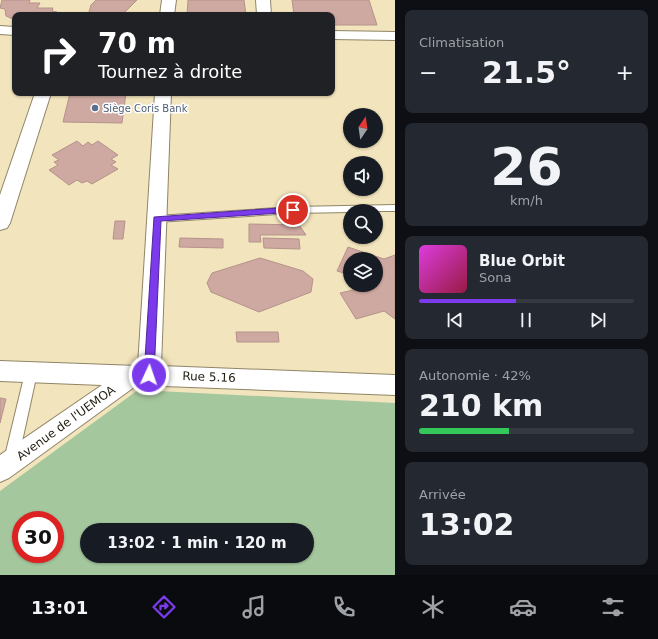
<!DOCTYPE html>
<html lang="fr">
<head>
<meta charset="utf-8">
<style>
  :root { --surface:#171b24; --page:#242831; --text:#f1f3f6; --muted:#9ea1a6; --line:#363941; --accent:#7c3aed }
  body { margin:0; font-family:"DejaVu Sans",sans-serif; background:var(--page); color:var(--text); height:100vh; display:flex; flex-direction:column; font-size:15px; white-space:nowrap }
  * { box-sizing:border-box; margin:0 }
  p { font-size:13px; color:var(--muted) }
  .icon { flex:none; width:22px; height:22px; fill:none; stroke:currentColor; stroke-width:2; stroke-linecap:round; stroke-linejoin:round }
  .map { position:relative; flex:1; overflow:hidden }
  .details { display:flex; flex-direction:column; gap:10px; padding:10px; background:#0d0f14; width:263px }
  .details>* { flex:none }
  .banner { position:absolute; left:12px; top:12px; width:323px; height:84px; border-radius:8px; box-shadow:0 1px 3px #0004; background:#202124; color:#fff; overflow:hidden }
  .needle { width:26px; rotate:13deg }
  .tools { position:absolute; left:343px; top:108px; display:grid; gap:8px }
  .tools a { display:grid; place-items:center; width:40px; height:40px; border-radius:50%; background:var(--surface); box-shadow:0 1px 3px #0004; font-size:20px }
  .speed { position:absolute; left:12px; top:511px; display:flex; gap:8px; font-size:20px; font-weight:700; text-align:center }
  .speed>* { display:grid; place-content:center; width:52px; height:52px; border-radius:50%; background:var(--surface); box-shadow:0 1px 3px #0004; line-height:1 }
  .speed .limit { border:6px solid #d22; background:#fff; color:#111 }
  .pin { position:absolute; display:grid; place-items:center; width:34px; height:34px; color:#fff; margin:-17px; border:2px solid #fff; border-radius:50%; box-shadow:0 1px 4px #0007 }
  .me { position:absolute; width:44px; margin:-22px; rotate:3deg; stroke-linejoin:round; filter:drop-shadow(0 0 3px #0008) }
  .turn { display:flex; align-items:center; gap:14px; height:84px; padding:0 20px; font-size:18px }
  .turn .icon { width:52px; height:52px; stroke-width:2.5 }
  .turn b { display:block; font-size:28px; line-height:34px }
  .big { font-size:30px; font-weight:700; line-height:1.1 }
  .details .tile { flex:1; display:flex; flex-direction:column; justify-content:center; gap:6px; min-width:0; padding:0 14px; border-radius:8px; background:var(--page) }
  .details .dial { align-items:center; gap:0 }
  .dial b { font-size:52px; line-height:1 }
  .song { display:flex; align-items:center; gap:12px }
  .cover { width:48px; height:48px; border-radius:6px; background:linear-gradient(135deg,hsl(300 70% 55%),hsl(340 70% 35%)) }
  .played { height:4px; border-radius:2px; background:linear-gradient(90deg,var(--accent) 45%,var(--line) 45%) }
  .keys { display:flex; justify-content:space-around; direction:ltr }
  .heat { display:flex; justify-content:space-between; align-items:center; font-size:22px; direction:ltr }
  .charge { height:6px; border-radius:3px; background:linear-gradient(90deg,#34c759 42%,var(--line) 0) }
  .trip { position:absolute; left:80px; top:523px; width:234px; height:40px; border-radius:20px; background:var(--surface); box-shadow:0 1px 3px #0004; font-weight:700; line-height:40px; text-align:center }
  .tabs { display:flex; height:64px; justify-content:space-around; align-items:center; background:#090b0e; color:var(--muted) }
  .tabs .icon { width:28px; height:28px }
  .tabs .active { color:var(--accent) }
  .tabs b { font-size:18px; color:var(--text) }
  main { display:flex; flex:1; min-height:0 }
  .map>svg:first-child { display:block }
  .built { fill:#f2e4bc; fill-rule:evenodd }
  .green { fill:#a5c79d; fill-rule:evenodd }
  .building { fill:#cea9a1; stroke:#b6928b }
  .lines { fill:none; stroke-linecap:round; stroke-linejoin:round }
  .lane-casing { stroke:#908567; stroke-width:2 }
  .street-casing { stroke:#908567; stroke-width:2 }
  .lane { fill:#fff; fill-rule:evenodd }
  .street { fill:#fff; fill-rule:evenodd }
  .route { fill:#7c3aed; stroke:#51269a }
  .service-dot { fill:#5c6f8a; stroke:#fff; stroke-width:1.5 }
  .labels { text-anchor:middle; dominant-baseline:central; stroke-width:3; stroke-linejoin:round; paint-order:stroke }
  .far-service-label { font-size:10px; fill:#4e5e75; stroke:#fff; text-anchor:start }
  .street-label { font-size:12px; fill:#221d11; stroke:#fff }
</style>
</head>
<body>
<main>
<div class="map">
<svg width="395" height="575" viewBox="0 0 395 575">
  <rect width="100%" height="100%" fill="#fbefce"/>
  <path class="built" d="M 0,0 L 395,0 L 395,575 L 0,575 ZM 15,15 L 332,15 L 332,93 L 15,93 ZM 350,115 L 376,115 L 376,141 L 350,141 ZM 350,163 L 376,163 L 376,189 L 350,189 ZM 350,211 L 376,211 L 376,237 L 350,237 ZM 350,259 L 376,259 L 376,285 L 350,285 ZM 21,520 L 55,520 L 55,554 L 21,554 ZM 87,530 L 307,530 L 307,556 L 87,556 Z"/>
  <path class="green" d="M 138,390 L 395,403 L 395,575 L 0,575 L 0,491 ZM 21,520 L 55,520 L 55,554 L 21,554 ZM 87,530 L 307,530 L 307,556 L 87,556 Z"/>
  <g class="building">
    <path d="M 2,0 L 30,0 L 29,3 L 40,3 L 37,8 L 53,8 L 52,11 L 57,12 L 56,15 L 15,15 L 15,20 L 6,16 L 5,9 L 0,8 Z"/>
    <path d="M 96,0 L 137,0 L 126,11 L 120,15 L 90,15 L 89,12 L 91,5 Z"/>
    <path d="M 188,0 L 244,0 L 246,15 L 187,15 Z"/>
    <path d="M 292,0 L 369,0 L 377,25 L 332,25 L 332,15 L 294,15 Z"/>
    <path d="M 70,93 L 126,93 L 122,123 L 63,122 Z"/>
    <path d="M 77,141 L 83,146 L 88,142 L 92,145 L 98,141 L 118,155 L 111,159 L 116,162 L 111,165 L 118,169 L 92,184 L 87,181 L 82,183 L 77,180 L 69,185 L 49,170 L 58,165 L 54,162 L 59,160 L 52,155 Z"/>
    <path d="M 115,221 L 125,221 L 123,239 L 113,239 Z"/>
    <path d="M 249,224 L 299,225 L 306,235 L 260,235 L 261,242 L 249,242 Z"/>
    <path d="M 180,238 L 223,239 L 223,248 L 179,247 Z"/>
    <path d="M 263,238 L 299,239 L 300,249 L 264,248 Z"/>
    <path d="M 348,247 L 384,259 L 395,255 L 395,319 L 384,311 L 356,319 L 340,293 L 376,285 L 376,259 L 350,259 L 350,275 L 337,271 Z"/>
    <path d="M 260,258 L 303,271 L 313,279 L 311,292 L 259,312 L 211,292 L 207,283 L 212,273 Z"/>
    <path d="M 236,332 L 278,332 L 279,342 L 237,342 Z"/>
    <path d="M 0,398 L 6,399 L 0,423 Z"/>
  </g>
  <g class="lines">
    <defs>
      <g id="lane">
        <path d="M 395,205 L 395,211 L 350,211 L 350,212 L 293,213 L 157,222 L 152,219 L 157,216 L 293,207 Z"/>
        <path d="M 31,368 L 35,369 L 37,373 L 18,460 L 16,464 L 11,466 L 6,464 L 4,460 L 25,373 L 27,369 Z"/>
      </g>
      <g id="street">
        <path d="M 162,0 L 176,0 L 174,15 L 160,15 Z"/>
        <path d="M 256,0 L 270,0 L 271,15 L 257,15 Z"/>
        <path d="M 0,26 L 15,27 L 15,35 L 0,34 Z"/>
        <path d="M 332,31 L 395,32 L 395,40 L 332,39 Z"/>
        <path d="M 35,93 L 51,93 L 10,223 L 7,228 L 0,230 L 0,195 Z"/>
        <path d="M 155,93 L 171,93 L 161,366 L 395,375 L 395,395 L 137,385 L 9,478 L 0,482 L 0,455 L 102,385 L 0,381 L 0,361 L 138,366 Z"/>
      </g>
    </defs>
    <use href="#lane" class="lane-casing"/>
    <use href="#street" class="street-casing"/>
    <use href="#lane" class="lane"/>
    <use href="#street" class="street"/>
  </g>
  <path class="route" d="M 293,207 L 297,210 L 296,212 L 161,221 L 154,375 L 153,378 L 149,379 L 146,378 L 144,375 L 154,217 Z"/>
  <circle class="service-dot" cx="95" cy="108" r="4"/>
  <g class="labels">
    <g class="far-service-label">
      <text x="103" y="108">Siège Coris Bank</text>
    </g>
    <g class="street-label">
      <text transform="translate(209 377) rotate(2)">Rue 5.16</text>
      <text transform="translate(66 423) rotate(-36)">Avenue de l'UEMOA</text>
    </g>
  </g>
</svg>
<div class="tools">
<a><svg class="needle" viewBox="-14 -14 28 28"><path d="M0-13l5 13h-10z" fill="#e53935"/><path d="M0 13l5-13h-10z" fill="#9ea1a6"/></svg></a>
<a><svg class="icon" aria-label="sound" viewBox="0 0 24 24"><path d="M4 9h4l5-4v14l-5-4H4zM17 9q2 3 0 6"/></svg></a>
<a><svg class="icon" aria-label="search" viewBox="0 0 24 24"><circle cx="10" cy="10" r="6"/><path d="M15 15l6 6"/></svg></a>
<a><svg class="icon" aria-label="layers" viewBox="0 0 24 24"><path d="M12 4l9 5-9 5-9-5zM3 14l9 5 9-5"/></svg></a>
</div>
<div class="speed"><div class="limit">30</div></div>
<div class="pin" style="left:293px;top:210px;background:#d93025"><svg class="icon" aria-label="arrive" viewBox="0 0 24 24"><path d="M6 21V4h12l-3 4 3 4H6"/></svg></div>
<svg class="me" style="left:149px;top:375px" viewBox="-20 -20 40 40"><circle r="17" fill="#7c3aed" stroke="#fff" stroke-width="3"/><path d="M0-11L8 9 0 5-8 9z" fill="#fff"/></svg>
<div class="trip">13:02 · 1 min · 120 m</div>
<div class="banner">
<div class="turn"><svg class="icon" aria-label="right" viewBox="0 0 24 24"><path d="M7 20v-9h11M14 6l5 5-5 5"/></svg><div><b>70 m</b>Tournez à droite</div></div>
</div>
</div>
<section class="details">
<div class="tile"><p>Climatisation</p>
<div class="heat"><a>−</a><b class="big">21.5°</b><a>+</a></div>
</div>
<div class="tile dial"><b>26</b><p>km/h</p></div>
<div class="tile">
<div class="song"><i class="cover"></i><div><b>Blue Orbit</b><p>Sona</p></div></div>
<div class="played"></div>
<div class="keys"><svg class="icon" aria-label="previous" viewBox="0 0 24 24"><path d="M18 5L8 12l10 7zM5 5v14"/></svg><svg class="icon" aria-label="pause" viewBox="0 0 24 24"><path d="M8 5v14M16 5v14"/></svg><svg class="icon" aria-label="next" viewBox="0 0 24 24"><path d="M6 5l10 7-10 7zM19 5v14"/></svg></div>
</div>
<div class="tile"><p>Autonomie · 42%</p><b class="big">210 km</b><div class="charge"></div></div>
<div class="tile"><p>Arrivée</p><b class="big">13:02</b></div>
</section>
</main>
<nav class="tabs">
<b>13:01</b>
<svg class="icon active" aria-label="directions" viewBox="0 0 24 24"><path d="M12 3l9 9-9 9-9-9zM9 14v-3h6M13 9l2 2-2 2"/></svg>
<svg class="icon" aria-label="music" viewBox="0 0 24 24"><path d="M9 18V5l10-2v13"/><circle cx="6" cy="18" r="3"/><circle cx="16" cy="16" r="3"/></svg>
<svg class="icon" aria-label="phone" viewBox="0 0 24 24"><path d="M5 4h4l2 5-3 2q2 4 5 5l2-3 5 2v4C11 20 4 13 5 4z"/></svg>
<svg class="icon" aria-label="climate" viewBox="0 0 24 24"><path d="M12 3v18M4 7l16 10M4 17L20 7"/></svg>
<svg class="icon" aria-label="car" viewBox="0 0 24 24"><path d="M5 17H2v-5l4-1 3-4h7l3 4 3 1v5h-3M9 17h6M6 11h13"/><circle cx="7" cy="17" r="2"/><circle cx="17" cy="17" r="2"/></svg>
<svg class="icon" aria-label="filters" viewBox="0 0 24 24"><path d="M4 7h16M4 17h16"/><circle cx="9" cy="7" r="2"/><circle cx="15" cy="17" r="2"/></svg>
</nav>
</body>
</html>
